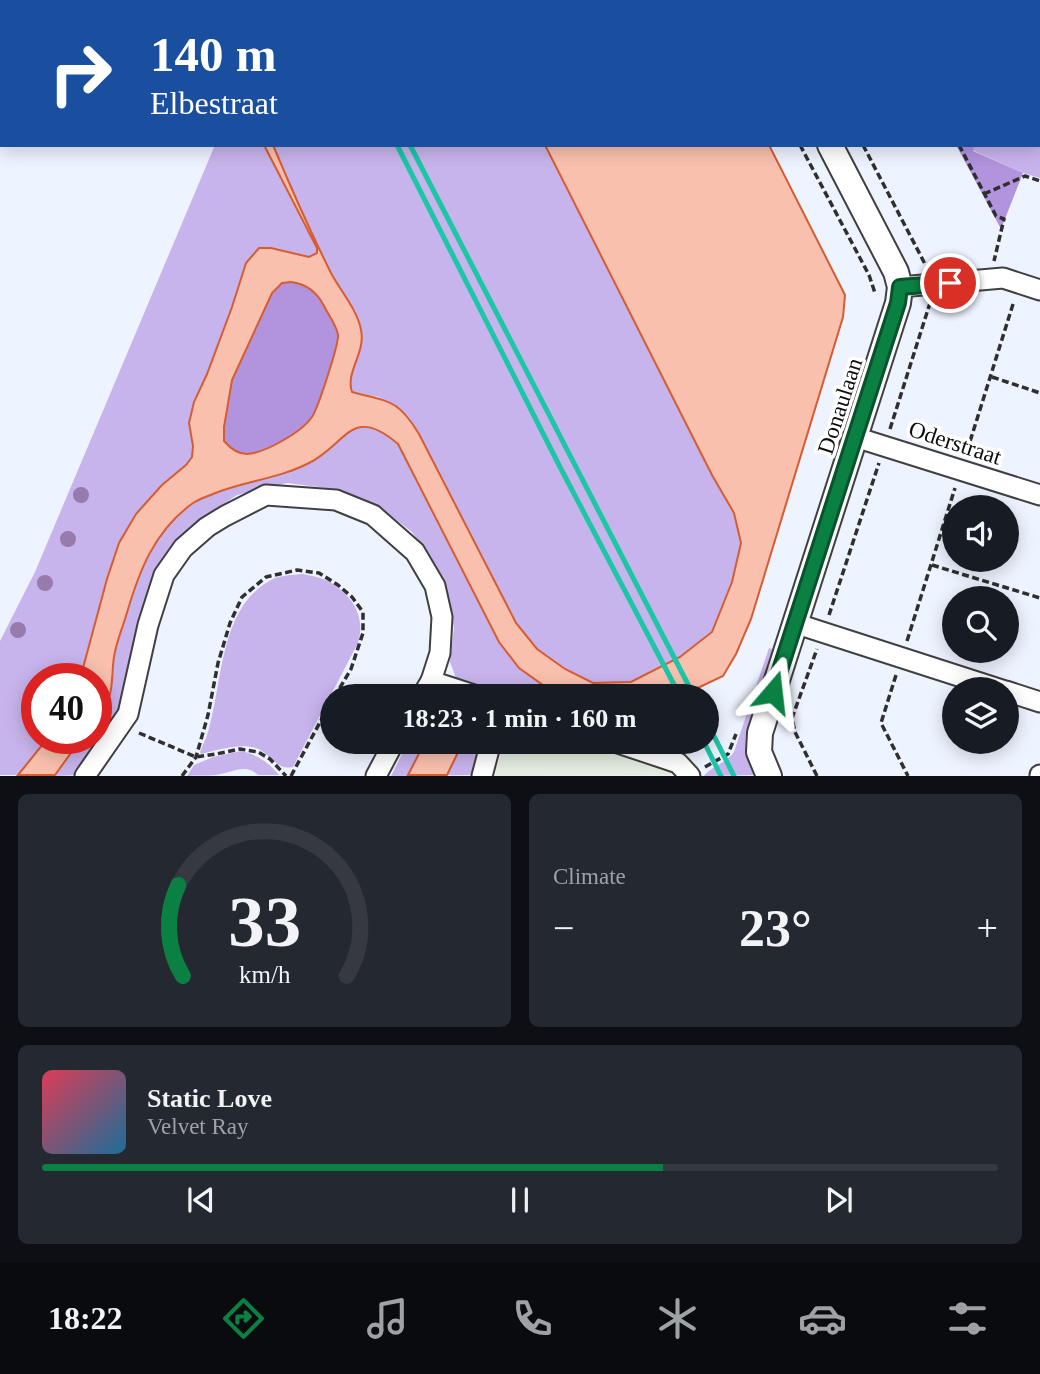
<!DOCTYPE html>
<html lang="en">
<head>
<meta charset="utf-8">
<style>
  :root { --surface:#171b24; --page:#242831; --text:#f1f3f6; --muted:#9ea1a6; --line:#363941; --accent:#0b8043 }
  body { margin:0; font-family:Georgia,serif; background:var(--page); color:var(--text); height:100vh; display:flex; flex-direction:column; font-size:26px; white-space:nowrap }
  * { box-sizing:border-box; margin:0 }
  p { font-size:23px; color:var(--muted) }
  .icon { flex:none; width:38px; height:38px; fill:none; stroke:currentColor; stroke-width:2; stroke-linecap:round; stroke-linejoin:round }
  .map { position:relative; height:776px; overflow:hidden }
  .details { display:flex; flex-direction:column; gap:18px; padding:18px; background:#0d0f14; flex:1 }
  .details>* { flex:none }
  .top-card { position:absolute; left:0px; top:0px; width:1041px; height:147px; box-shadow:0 4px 18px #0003; background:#1a4fa0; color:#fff; overflow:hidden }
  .controls { position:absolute; left:942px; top:495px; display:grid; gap:14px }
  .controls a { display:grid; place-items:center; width:77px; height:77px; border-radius:50%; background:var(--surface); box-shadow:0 4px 18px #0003; font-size:35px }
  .speed { position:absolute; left:21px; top:663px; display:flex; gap:14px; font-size:35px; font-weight:700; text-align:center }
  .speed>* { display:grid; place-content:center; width:91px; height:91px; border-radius:50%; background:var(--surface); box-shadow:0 4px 18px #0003; line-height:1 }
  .speed .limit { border:10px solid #d22; background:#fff; color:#111 }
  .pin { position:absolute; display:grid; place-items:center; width:60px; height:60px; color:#fff; margin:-30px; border:4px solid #fff; border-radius:50%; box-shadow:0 2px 7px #0007 }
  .me { position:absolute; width:77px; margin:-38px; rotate:17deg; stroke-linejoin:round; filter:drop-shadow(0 0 5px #0008) }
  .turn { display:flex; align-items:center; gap:24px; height:147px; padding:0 35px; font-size:32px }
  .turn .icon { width:91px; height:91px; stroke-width:2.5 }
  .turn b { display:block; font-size:49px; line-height:60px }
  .big { font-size:52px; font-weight:700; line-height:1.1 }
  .details .tile { flex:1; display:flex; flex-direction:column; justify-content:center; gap:10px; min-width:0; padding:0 24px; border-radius:10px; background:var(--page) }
  .details .dial { align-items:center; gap:0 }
  .dial svg { height:182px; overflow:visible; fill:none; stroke:var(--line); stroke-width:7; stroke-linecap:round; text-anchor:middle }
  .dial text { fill:var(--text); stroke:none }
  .song { display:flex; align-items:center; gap:21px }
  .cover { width:84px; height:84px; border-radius:10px; background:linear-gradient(135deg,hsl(350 70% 55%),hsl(200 70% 35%)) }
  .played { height:7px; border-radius:4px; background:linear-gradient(90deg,var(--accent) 65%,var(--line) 65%) }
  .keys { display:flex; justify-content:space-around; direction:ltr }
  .heat { display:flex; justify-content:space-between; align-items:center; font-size:38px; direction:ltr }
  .details .tiles { flex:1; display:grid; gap:18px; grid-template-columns:1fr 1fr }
  .tile:last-child { grid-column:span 2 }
  .trip { position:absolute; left:320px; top:684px; width:399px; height:70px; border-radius:35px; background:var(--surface); box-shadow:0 4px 18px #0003; font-weight:700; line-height:70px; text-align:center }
  .dock { display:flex; height:112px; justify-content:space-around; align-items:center; background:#090b0e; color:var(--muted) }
  .dock .icon { width:49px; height:49px }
  .dock .selected { color:var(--accent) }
  .dock b { font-size:32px; color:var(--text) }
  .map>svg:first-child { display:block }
  .industrial { fill:#e4ede1 }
  .green { fill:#c8b4ec }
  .forest { fill:#b293de }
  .water { fill:#fac0ae; stroke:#d65c31; stroke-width:2; fill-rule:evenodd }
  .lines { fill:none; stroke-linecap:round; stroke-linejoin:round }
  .minor-casing { stroke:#404040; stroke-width:23 }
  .tertiary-casing { stroke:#404040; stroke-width:28 }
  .path { stroke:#2f2f2f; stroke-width:3.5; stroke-dasharray:7 3.5; stroke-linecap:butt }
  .minor { stroke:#fff; stroke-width:19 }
  .tertiary { stroke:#fff; stroke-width:24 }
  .rail { stroke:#1cc6a7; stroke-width:5 }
  .tree { fill:#967bac }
  .route-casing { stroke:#07532c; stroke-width:18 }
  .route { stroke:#0b8043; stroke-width:12 }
  .labels { text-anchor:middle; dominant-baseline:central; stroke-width:7; stroke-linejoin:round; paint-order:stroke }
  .street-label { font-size:23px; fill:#0d0d0d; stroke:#fff }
</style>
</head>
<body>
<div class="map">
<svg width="1040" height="776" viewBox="0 0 1040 776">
  <rect width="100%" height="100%" fill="#edf3ff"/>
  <path class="industrial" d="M 505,742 L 642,742 L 690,757 L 701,775 L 494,776 Z"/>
  <g class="green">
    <path d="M 901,0 L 1040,0 L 1040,178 L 1023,173 L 972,150 L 974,145 L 1040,145 L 1040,2 L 908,2 Z"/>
    <path d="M 215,145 L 264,145 L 317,248 L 317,253 L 309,257 L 271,248 L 246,263 L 232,307 L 207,374 L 194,402 L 189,423 L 193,446 L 192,457 L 186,465 L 162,485 L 107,579 L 80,679 L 37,679 L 37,738 L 47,739 L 18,775 L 0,775 L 0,641 L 35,572 Z"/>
    <path d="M 273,145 L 545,145 L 712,475 L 734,513 L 741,543 L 732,582 L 712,632 L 680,657 L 631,682 L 593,683 L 565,669 L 537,649 L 515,623 L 419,434 L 408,416 L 379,397 L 352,392 L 350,384 L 361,329 L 348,301 L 326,263 L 288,181 Z"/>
    <path d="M 365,425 L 385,433 L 398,444 L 499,642 L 519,668 L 543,685 L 572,696 L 499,696 L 471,688 L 456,678 L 450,662 L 454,627 L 444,587 L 435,566 L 412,532 L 378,506 L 335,489 L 287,483 L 237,495 L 193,525 L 159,564 L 131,650 L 120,713 L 78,775 L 55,776 L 81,739 L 96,738 L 96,717 L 110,696 L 114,655 L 134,589 L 148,554 L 167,526 L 194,502 L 231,487 L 277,476 L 336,442 L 348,431 Z"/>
    <path d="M 303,574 C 312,576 323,578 330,582 C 353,596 366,617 358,643 L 293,767 C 276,771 271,753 256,748 C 239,743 218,750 201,754 L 200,752 C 202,746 206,739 208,732 C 223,682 219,608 271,580 C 280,575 294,575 303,574 Z"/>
    <path d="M 769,648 L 775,650 L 747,739 L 747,753 L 757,775 L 704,776 C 712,766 726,763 734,752 Z"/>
    <path d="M 408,742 L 486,742 L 475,775 L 391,776 Z"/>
    <path d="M 241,751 C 258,755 268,762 279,775 L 258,775 C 245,762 230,774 215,775 C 206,776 196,775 187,776 L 194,765 L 213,757 Z"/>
  </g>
  <g class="forest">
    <path d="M 956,145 L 974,145 L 973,151 L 1023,173 L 1001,229 Z"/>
    <path d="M 291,282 C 307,284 317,292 324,306 C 328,314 337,326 338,335 C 339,344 318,408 312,417 C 302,432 259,457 242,453 C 234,451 229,447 224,442 L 224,427 L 232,380 L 272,293 L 282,283 Z"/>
  </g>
  <g class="water">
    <path d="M 264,145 L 273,145 C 291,188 310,231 331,273 C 340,290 358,311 361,330 C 366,353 345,372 352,392 C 389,402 398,399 419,434 L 516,623 L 537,649 L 565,669 L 593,683 L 631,682 L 680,657 L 712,632 L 732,582 L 741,543 L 734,513 L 712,475 L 545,145 L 769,145 L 845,295 L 843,317 L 751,619 L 736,654 L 723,676 L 681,696 L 572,696 L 543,685 L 519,668 L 499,642 L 398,444 C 351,404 347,444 309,463 C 278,479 244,481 213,494 C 206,497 199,499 193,503 C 154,531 139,571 126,616 C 122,629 116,643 114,657 C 112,669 113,682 110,694 C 108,702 101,710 96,717 L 96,679 L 80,679 L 107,579 L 119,543 L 136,514 L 162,485 L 186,465 L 192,457 L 193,446 L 189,423 L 194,402 L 207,374 L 232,307 L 246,263 L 259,248 L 271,248 L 309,257 L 317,253 L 317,248 ZM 291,282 C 307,284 317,292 324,306 C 328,314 337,326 338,335 C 339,344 318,408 312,417 C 302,432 265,453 247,454 C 237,454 230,448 224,441 L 224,427 L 232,380 L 272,293 L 282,283 Z"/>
    <path d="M 47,739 L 81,739 L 55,775 L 18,775 Z"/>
    <path d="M 425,742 L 463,742 L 447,775 L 408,775 Z"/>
  </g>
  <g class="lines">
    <defs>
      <g id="minor">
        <path d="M 900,287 L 1003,278 L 1040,290"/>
        <path d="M 855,437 L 1040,495"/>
        <path d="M 794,623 L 1002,690"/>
        <path d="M 1006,691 L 1040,702"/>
        <path d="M 422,696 L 431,681"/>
        <path d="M 615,742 L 678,763 L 690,776"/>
        <path d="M 85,776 L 128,714 L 148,625 L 164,575 L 183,548 L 207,527 L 225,516 L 266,495 L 336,500 L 373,515 L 415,552 L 435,586 L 442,617 L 440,653 L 431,681 L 477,696"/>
        <path d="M 376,776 L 394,742"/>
        <path d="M 482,776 L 491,742"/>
        <path d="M 1040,776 L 1040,775"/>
      </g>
      <g id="tertiary">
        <path d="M 755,0 L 756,2"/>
        <path d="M 769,776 L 759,752 L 760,733 L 898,303 L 900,287 L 896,272 L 830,145"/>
      </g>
    </defs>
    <use href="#minor" class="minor-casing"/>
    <use href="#tertiary" class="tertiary-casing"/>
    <g class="path">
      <path d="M 725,0 L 725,2"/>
      <path d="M 787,0 L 788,2"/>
      <path d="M 886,0 L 887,2"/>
      <path d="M 800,145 L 869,275 L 875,293"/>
      <path d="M 863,145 L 925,264"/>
      <path d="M 959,145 L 996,216 L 1004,219 L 994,261"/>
      <path d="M 984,194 L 1025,176 L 1040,181"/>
      <path d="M 992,377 L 1040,393"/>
      <path d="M 890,429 L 930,303"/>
      <path d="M 967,451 L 1014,301"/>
      <path d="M 932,565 L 1040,598"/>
      <path d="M 829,615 L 879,463"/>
      <path d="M 907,641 L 955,488"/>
      <path d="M 896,675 L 881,723 L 908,776"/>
      <path d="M 139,733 L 196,757 L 216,754 L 240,749 L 258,752 L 270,759 L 286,776"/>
      <path d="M 705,767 L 728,754 L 736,734"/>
      <path d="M 182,776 L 196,757 L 208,715 L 218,663 L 230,623 L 242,597 L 266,577 L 297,570 L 319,573 L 338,585 L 352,597 L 363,612 L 363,633 L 351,669 L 335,696"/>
      <path d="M 291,776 L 332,700"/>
      <path d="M 817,776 L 795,732 L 792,718 L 817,649"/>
    </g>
    <use href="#minor" class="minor"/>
    <use href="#tertiary" class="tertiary"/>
    <g class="rail">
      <path d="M 397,145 L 560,467 L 680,696"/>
      <path d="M 410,145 L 694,696"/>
      <path d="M 707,722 L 734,776"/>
      <path d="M 704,742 L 721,776"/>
    </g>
  </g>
  <g class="tree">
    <circle cx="81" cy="495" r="8"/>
    <circle cx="68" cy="539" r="8"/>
    <circle cx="45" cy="583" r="8"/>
    <circle cx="18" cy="630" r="8"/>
  </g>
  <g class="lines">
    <defs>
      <path id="route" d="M 773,692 L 898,303 L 900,287 L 950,283"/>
    </defs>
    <use href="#route" class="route-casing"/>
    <use href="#route" class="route"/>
  </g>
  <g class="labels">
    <g class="street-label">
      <text transform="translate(840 406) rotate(-72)">Donaulaan</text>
      <text transform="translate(955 443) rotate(18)">Oderstraat</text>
    </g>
  </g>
</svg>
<div class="controls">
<a><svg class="icon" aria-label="sound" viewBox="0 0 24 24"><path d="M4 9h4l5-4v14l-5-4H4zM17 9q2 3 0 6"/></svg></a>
<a><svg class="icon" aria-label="search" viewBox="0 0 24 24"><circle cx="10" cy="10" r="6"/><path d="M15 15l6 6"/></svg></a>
<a><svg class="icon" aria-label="layers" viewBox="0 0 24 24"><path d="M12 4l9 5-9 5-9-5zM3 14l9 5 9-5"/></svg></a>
</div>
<div class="speed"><div class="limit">40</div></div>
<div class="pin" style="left:950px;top:283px;background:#d93025"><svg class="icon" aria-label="arrive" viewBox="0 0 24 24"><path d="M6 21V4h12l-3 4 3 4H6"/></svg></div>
<svg class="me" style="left:773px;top:692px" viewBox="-20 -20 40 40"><path d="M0-17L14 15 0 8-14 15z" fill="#0b8043" stroke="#fff" stroke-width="4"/></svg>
<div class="trip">18:23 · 1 min · 160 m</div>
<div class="top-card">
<div class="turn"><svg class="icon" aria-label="right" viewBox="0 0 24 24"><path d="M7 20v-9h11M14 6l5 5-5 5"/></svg><div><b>140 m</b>Elbestraat</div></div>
</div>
</div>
<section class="details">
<div class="tiles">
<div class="tile dial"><svg viewBox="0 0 100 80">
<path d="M14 69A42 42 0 1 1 86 69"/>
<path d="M14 69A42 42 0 0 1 12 29" stroke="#0b8043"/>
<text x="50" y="56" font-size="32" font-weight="700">33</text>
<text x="50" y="72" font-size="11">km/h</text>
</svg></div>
<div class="tile"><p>Climate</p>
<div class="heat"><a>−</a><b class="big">23°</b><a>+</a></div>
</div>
<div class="tile">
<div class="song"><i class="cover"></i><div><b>Static Love</b><p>Velvet Ray</p></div></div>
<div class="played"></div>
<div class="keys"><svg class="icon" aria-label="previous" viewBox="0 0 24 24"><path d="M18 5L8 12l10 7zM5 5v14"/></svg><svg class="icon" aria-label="pause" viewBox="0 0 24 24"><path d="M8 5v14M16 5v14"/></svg><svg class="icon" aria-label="next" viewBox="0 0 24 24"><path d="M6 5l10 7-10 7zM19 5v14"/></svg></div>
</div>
</div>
</section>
<nav class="dock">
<b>18:22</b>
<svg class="icon selected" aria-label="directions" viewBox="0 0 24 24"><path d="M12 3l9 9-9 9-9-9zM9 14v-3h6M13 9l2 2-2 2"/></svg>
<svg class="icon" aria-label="music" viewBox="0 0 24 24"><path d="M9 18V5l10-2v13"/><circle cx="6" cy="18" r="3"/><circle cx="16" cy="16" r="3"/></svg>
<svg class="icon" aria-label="phone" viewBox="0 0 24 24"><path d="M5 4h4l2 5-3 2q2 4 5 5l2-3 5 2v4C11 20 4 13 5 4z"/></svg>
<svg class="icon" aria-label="climate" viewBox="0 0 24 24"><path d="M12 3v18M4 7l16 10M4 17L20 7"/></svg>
<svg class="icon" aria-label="car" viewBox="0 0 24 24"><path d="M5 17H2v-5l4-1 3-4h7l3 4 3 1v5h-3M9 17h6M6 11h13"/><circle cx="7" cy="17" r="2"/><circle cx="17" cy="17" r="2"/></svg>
<svg class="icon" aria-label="filters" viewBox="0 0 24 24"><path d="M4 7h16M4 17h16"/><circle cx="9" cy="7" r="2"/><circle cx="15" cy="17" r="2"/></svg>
</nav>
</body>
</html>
